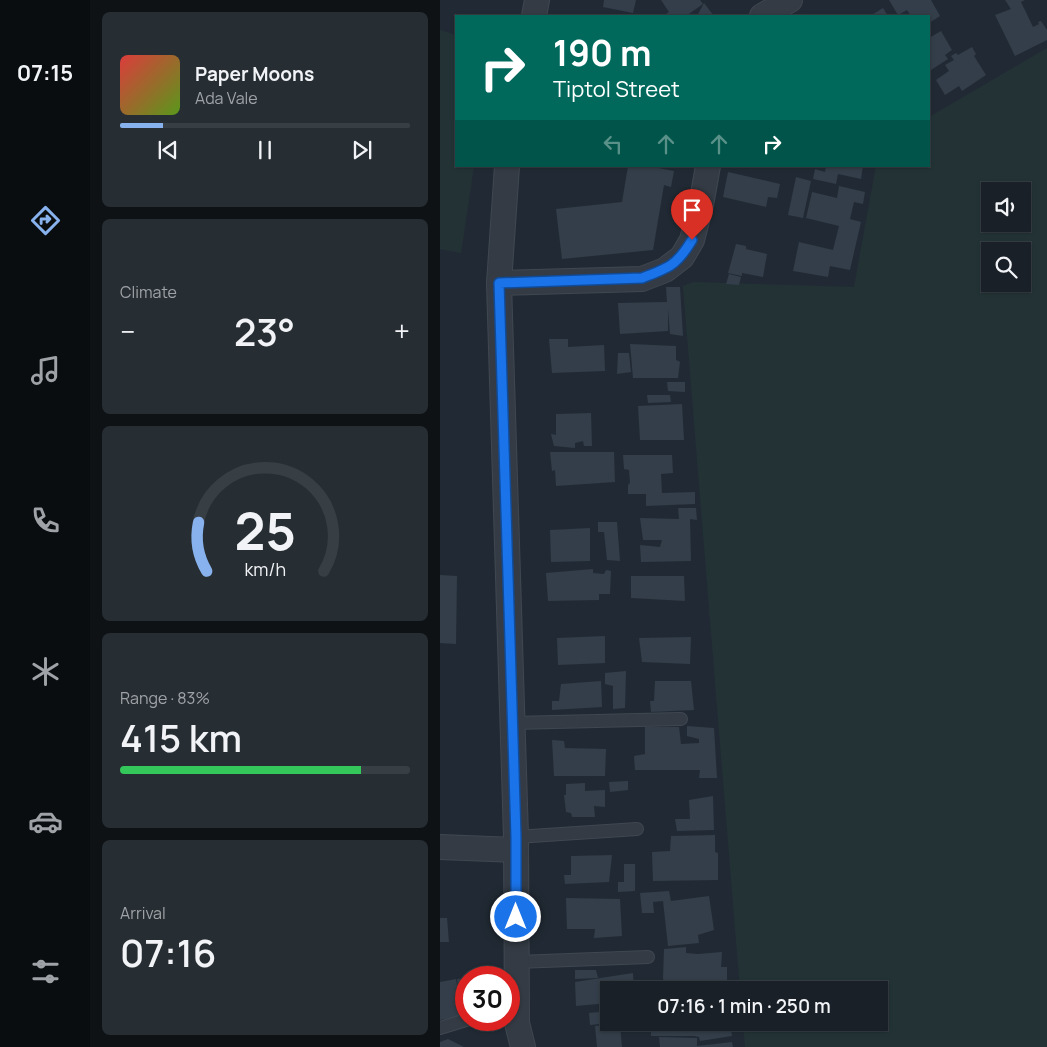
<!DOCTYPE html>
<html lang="en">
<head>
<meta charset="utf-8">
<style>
  :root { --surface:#192027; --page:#262d33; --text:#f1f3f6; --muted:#9fa3a7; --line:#373e44; --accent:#87b2ed }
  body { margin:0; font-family:Manrope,sans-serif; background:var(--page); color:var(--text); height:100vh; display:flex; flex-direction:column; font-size:19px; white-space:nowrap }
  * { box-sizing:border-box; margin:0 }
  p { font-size:16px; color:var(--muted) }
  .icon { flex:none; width:28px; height:28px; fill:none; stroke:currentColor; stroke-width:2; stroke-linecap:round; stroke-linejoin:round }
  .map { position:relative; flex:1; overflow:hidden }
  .details { display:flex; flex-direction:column; gap:12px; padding:12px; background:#0e1215; width:350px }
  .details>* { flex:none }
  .guide { position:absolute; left:15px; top:15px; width:475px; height:152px; border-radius:0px; box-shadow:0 1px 4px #0004,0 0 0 1px var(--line); background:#00695c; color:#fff; overflow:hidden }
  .buttons { position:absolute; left:541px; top:182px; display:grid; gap:10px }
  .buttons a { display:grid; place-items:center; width:50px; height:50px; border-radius:0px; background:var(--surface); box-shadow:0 1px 4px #0004,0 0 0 1px var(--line); font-size:25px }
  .speed { position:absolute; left:15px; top:966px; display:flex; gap:10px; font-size:25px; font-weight:700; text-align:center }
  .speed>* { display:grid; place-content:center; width:65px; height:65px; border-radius:50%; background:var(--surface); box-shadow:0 1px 4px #0004,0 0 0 1px var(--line); line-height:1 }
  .speed .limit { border:8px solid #d22; background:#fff; color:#111 }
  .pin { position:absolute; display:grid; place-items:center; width:42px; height:42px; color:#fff; margin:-51px -21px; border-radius:50% 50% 50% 0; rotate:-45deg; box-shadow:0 0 5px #0007 }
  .pin .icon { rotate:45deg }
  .me { position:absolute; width:55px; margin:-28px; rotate:0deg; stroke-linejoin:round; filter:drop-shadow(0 0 4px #0008) }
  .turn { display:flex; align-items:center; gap:18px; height:105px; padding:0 15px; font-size:22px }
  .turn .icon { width:65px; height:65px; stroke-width:2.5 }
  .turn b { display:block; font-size:35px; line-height:42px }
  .lanes { display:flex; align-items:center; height:48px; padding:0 15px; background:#0003; justify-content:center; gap:25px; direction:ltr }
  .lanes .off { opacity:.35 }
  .big { font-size:38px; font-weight:600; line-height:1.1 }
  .details .tile { flex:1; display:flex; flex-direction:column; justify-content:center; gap:8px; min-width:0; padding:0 18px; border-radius:8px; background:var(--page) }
  .details .dial { align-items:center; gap:0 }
  .dial svg { height:130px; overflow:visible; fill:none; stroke:var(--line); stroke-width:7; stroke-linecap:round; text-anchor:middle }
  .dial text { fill:var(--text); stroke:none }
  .song { display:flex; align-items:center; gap:15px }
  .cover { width:60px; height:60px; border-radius:8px; background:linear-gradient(135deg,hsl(0 70% 55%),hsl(90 70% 35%)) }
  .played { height:5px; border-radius:2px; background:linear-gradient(90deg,var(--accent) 15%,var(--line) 15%) }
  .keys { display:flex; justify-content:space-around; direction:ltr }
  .heat { display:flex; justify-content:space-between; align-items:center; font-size:28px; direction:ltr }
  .charge { height:8px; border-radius:4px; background:linear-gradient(90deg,#34c759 83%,var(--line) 0) }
  .trip { position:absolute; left:160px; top:981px; width:288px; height:50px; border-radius:0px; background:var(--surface); box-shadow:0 1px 4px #0004,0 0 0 1px var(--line); font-weight:600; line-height:50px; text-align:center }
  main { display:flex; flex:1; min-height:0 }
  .tabs { display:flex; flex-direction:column; width:90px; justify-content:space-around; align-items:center; background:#0a0d10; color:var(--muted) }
  .tabs .icon { width:35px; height:35px }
  .tabs .selected { color:var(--accent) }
  .tabs b { font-size:22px; color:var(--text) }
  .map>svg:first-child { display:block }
  .green { fill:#233335; fill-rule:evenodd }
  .building { fill:#333e4a }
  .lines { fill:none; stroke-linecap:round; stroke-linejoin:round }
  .service-casing { stroke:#404751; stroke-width:14 }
  .minor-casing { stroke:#404751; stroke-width:26 }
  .service { stroke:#343b44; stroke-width:12 }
  .minor { stroke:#343b44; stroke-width:24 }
  .route-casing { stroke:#114b97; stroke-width:12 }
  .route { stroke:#1a73e8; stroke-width:9 }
</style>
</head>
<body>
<main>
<nav class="tabs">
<b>07:15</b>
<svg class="icon selected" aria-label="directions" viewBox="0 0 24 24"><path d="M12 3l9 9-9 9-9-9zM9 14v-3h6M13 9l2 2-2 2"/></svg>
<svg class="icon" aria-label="music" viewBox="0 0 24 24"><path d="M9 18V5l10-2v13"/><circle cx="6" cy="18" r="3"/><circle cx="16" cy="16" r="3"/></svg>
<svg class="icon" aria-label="phone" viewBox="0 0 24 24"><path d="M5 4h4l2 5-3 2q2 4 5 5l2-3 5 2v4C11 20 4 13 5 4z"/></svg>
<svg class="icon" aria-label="climate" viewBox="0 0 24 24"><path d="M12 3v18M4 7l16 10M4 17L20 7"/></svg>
<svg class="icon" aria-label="car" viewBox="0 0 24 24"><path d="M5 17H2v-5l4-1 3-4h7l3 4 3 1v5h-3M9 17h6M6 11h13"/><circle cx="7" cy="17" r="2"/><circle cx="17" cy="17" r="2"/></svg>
<svg class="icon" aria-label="filters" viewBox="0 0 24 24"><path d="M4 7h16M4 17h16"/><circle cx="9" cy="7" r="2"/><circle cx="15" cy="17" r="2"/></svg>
</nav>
<section class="details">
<div class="tile">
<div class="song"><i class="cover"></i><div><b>Paper Moons</b><p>Ada Vale</p></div></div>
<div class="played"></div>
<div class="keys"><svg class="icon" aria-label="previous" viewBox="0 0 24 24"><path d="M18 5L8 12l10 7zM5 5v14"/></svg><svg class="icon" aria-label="pause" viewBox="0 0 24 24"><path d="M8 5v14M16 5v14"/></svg><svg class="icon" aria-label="next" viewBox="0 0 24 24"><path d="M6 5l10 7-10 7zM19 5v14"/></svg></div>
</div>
<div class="tile"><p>Climate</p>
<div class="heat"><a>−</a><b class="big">23°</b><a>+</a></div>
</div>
<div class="tile dial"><svg viewBox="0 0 100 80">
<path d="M14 69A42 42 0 1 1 86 69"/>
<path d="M14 69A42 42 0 0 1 9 39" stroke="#87b2ed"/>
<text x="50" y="56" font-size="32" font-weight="700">25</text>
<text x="50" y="72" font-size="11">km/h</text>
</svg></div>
<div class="tile"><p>Range · 83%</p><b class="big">415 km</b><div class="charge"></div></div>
<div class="tile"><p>Arrival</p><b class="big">07:16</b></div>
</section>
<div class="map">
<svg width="607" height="1047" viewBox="0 0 607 1047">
  <rect width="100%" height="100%" fill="#212a34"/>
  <g class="green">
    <path d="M 0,30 L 16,35 L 16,166 L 34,166 L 21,253 L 0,249 Z"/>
    <path d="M 607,48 L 607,1047 L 305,1047 L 303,1023 L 439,1022 L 439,990 L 300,990 L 243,286 L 253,282 L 414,287 L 436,166 L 489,166 L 489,117 ZM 550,191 L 582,191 L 582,224 L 550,224 ZM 550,251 L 582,251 L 582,284 L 550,284 Z"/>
  </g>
  <g class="building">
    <path d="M 164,0 L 196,0 L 193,13 L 163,7 Z"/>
    <path d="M 221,0 L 260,0 L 263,4 L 246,16 L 223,16 L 229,12 Z"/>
    <path d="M 449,0 L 491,0 L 500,16 L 489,23 L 489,16 L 471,16 L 467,10 L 458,15 Z"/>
    <path d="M 565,0 L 585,0 L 581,2 L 593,27 L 599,24 L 598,22 L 601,21 L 607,30 L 607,40 L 575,56 L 555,15 L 571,9 Z"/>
    <path d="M 264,3 L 274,16 L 257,16 Z"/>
    <path d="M 443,8 L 448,16 L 430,16 Z"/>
    <path d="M 501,31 L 512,50 L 505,55 L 508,59 L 491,70 L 489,67 L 489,38 Z"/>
    <path d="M 532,47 L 536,54 L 534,56 L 546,75 L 522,91 L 519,86 L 505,95 L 496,80 L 509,71 L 505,65 L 514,60 L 511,56 L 516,53 L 518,55 Z"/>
    <path d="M 188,166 L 208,166 L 234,171 L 231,187 L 224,185 L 213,250 L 122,259 L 116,209 L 182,202 Z"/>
    <path d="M 386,166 L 423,166 L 421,179 L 398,174 L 396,184 L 373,179 L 375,169 L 385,172 Z"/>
    <path d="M 288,172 L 340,184 L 337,198 L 328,197 L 326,207 L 283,197 Z"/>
    <path d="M 356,177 L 371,181 L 363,218 L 348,215 Z"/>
    <path d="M 399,186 L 425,192 L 423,204 L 414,202 L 410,219 L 421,222 L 410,270 L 390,266 L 388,277 L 353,271 L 359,242 L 393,250 L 399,226 L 366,218 L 372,192 L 397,198 Z"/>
    <path d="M 296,244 L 306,246 L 306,249 L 327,254 L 323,277 L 302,273 L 302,276 L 288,273 Z"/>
    <path d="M 289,274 L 301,277 L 299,285 L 286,284 Z"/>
    <path d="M 226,287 L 240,287 L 243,336 L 230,334 L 228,309 L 228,331 L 180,334 L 178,303 L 227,302 Z"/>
    <path d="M 109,339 L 128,339 L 128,347 L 164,345 L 165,371 L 112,373 Z"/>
    <path d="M 190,344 L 236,346 L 236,360 L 240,362 L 238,378 L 193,378 Z"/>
    <path d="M 178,353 L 189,353 L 191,372 L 177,374 Z"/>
    <path d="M 227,382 L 245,382 L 245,392 L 228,391 Z"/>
    <path d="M 207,395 L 230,395 L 231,402 L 208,403 Z"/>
    <path d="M 242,404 L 244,440 L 200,440 L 198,406 Z"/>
    <path d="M 151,413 L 152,446 L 144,446 L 143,441 L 135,443 L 135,448 L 114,446 L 111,434 L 116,435 L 116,414 Z"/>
    <path d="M 110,452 L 174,452 L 175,482 L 116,486 L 115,470 L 112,471 Z"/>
    <path d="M 183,455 L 232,455 L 233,473 L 221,474 L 222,493 L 255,492 L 255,504 L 206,506 L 206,494 L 188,494 L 188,485 L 190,483 L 189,470 L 184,469 Z"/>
    <path d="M 238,508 L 256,508 L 257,520 L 250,519 L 251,561 L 201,562 L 200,545 L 220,547 L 222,540 L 203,540 L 200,518 L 239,519 Z"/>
    <path d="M 158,522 L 177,522 L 180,561 L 167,560 L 164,532 L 158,532 Z"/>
    <path d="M 150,528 L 150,561 L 111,562 L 110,530 Z"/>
    <path d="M 153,569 L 153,573 L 164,574 L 166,570 L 171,571 L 170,594 L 159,594 L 159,600 L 108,601 L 106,573 Z"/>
    <path d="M 0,575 L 17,576 L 16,644 L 0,643 Z"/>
    <path d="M 191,576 L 244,576 L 245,601 L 191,598 Z"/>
    <path d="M 165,636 L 165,663 L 118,665 L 117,638 Z"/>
    <path d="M 251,637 L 250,664 L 202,662 L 199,638 Z"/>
    <path d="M 186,671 L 185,708 L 173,709 L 173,686 L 165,684 L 165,673 Z"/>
    <path d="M 161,681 L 162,707 L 112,710 L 112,701 L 119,701 L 121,684 Z"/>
    <path d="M 215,681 L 251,681 L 254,710 L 211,712 L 210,701 L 214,701 Z"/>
    <path d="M 247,726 L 274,728 L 277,778 L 259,778 L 260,770 L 195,770 L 194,756 L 205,754 L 205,727 L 239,727 L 241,744 L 259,743 L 259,739 L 247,736 Z"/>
    <path d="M 112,740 L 124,741 L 125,748 L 166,749 L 165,776 L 114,776 Z"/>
    <path d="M 188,781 L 188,790 L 170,792 L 169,782 Z"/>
    <path d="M 145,783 L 145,791 L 165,790 L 165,807 L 154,806 L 155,817 L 132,817 L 131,813 L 126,812 L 124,795 L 126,795 L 126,784 Z"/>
    <path d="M 273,796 L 274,830 L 237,831 L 235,819 L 250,819 L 249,800 Z"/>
    <path d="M 275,835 L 275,852 L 278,853 L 278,880 L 213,881 L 212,852 L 230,851 L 231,836 Z"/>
    <path d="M 172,855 L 169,882 L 125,884 L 124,875 L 131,875 L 131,856 Z"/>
    <path d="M 184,864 L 195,864 L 195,891 L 178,892 L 178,882 L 184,882 Z"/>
    <path d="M 229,891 L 231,901 L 269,896 L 274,930 L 258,935 L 259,943 L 228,946 L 223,901 L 213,902 L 214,913 L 202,913 L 200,893 Z"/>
    <path d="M 126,898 L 180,899 L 182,936 L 154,938 L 155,929 L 127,929 Z"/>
    <path d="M 0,918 L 7,918 L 9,942 L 0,942 Z"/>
    <path d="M 246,947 L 246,953 L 258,954 L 282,952 L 281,967 L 287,967 L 287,982 L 260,984 L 260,987 L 247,990 L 225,990 L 223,978 L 224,949 Z"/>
    <path d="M 135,970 L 156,970 L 158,978 L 135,979 Z"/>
    <path d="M 193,973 L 194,990 L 169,990 L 169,1003 L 136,1006 L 135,982 Z"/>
    <path d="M 26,978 L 26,1016 L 0,1020 L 0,982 L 16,979 L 19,997 L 17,979 Z"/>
    <path d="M 169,1011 L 169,1023 L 150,1025 L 149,1013 Z"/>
    <path d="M 211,1022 L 290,1022 L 292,1036 L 260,1041 L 259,1037 L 254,1036 L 211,1036 Z"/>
    <path d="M 180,1024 L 182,1047 L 157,1047 L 155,1026 Z"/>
    <path d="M 219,1037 L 257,1038 L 257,1046 L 292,1042 L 293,1047 L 220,1047 Z"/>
    <path d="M 8,1039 L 24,1047 L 0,1047 L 0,1042 Z"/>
  </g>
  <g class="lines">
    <defs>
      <g id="service">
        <path d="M 72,723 L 241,719"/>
        <path d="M 76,837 L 197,829"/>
        <path d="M 77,962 L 208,957"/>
        <path d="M 0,1028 L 26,1020"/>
      </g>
      <g id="minor">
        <path d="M 94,16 L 97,0"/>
        <path d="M 322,16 L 350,0"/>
        <path d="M 67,166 L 59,283 L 76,837 L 77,1023 L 83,1047"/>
        <path d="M 59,283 L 202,279 L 225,270 L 242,257 L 252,240 L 261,205 L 268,166"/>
        <path d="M 0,847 L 76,850"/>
      </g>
    </defs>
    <use href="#service" class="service-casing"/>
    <use href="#minor" class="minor-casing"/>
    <use href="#service" class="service"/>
    <use href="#minor" class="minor"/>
  </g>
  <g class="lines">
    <defs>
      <path id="route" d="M 76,917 L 76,837 L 59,283 L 202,278 C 229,268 237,265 252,240"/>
    </defs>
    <use href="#route" class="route-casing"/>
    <use href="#route" class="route"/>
  </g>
</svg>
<div class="buttons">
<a><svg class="icon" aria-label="sound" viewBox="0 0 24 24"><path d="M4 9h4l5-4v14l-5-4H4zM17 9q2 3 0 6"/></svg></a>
<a><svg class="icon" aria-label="search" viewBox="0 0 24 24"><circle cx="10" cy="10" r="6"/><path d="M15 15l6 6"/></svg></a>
</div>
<div class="speed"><div class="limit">30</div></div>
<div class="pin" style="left:252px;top:240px;background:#d93025"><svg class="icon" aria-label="arrive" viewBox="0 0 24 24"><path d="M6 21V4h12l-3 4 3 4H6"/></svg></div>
<svg class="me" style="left:76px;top:917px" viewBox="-20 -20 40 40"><circle r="17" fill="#1a73e8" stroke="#fff" stroke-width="3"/><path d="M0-11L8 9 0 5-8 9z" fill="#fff"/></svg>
<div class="trip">07:16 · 1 min · 250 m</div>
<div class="guide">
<div class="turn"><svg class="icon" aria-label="right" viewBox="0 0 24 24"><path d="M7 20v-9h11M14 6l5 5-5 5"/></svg><div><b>190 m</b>Tiptol Street</div></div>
<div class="lanes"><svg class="icon off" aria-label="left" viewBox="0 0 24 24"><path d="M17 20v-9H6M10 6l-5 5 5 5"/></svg><svg class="icon off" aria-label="ahead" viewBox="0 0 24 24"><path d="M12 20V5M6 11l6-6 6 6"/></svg><svg class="icon off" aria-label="ahead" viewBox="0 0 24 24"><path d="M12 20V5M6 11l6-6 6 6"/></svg><svg class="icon" aria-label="right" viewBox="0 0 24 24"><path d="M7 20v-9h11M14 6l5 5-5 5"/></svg></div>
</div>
</div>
</main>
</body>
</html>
